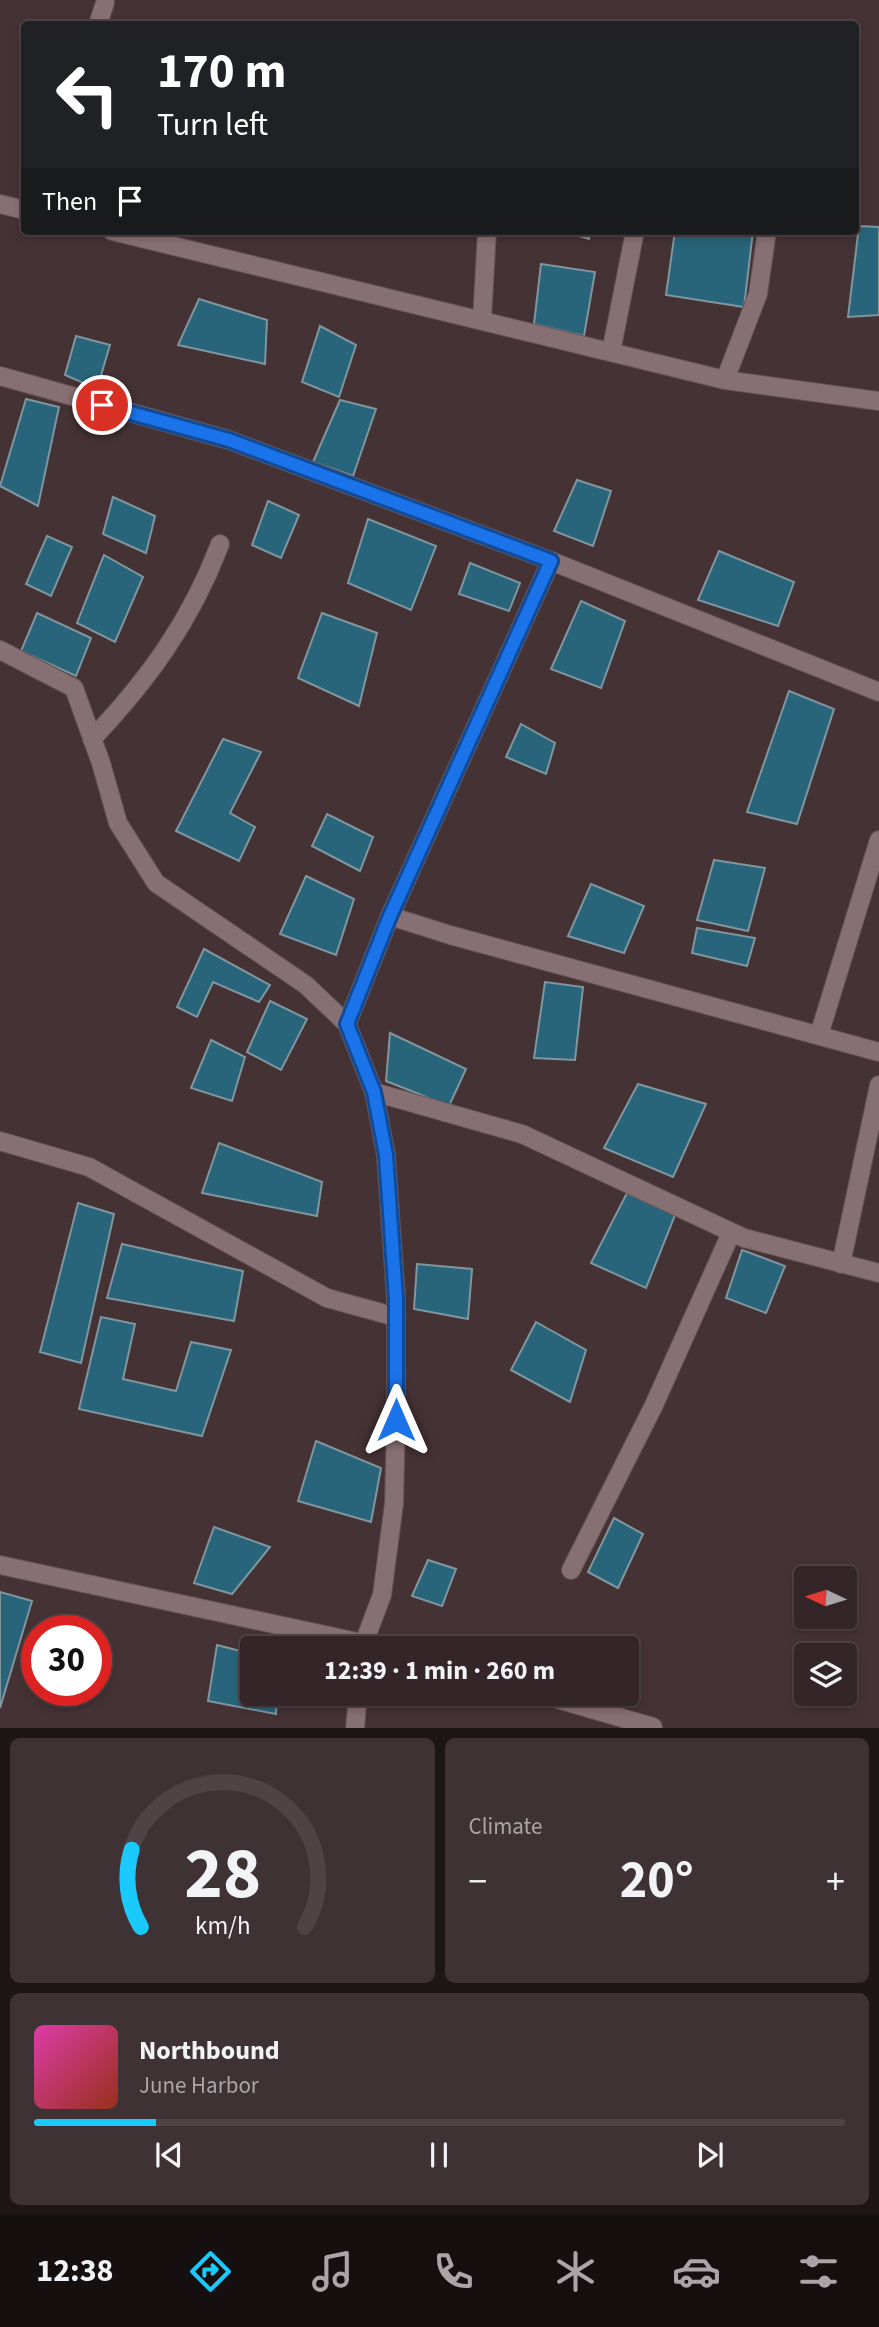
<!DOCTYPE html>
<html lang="en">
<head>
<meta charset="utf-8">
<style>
  :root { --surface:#342628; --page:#3f3234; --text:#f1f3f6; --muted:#a9a5a8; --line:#4e4345; --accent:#1acafc }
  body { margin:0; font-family:"Source Sans 3",sans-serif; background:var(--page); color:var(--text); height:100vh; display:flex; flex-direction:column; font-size:26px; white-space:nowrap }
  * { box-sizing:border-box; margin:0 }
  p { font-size:23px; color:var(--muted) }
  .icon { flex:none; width:38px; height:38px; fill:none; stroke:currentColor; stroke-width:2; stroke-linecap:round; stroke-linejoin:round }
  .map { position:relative; height:1728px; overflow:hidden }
  .details { display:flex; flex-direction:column; gap:10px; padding:10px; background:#1d1516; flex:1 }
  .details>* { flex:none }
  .banner { position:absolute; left:21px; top:21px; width:838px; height:214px; border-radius:7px; box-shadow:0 4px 10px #0003,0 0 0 2px var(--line); background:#202124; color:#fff; overflow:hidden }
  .needle { width:46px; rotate:274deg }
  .controls { position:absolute; left:794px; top:1566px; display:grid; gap:14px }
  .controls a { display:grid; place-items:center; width:63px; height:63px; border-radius:7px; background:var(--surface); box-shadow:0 4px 10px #0003,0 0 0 2px var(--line); font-size:35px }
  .speed { position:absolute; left:21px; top:1615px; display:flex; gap:14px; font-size:35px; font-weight:700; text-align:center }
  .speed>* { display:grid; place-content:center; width:91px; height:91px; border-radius:50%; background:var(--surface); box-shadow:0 4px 10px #0003,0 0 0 2px var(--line); line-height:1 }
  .speed .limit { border:10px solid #d22; background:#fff; color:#111 }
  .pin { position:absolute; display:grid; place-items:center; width:60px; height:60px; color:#fff; margin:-30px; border:4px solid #fff; border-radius:50%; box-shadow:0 2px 7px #0007 }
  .me { position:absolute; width:77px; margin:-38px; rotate:0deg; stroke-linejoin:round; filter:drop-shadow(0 0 5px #0008) }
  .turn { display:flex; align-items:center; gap:24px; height:147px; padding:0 21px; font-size:32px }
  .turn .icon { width:91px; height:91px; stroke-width:2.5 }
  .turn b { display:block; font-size:49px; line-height:60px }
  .then { display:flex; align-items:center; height:66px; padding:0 21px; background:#0003; gap:14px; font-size:26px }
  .big { font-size:52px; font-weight:700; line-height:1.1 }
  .details .tile { flex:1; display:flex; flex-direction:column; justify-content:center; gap:10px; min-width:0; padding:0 24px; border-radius:10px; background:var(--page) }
  .details .dial { align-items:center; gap:0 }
  .dial svg { height:182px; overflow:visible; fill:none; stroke:var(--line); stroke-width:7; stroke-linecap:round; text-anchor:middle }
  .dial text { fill:var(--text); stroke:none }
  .song { display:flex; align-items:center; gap:21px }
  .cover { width:84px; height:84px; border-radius:10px; background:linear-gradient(135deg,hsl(320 70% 55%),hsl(10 70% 35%)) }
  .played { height:7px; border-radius:4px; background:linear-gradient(90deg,var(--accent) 15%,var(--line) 15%) }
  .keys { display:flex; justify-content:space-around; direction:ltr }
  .heat { display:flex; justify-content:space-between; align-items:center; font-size:38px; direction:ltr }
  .details .tiles { flex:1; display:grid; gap:10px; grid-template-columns:1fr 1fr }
  .tile:last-child { grid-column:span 2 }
  .trip { position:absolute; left:240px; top:1636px; width:399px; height:70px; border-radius:7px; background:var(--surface); box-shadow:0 4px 10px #0003,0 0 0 2px var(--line); font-weight:700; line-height:70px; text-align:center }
  .menu { display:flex; height:112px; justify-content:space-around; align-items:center; background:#150f10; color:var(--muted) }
  .menu .icon { width:49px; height:49px }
  .menu .selected { color:var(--accent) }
  .menu b { font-size:32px; color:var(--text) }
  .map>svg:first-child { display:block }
  .building { fill:#28657a; stroke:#80969f; stroke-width:2 }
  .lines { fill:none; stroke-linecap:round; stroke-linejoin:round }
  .minor-casing { stroke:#605053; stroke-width:20 }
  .minor { stroke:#877074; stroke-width:18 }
  .route-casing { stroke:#114b97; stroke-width:18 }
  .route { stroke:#1a73e8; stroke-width:12 }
</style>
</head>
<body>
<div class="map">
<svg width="879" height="1729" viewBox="0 0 879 1729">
  <rect width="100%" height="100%" fill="#453235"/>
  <g class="building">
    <path d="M 859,226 L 879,227 L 879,315 L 848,317 Z"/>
    <path d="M 562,231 L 590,231 L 589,239 Z"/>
    <path d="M 675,231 L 753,231 L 744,307 L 666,295 Z"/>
    <path d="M 541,264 L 595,272 L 584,336 L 534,324 Z"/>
    <path d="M 199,299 L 267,320 L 265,364 L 178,345 Z"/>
    <path d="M 320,326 L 356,345 L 339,397 L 302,382 Z"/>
    <path d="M 76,336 L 110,345 L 97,389 L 65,375 Z"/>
    <path d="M 26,399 L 59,407 L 38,506 L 0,486 Z"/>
    <path d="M 340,400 L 376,409 L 353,476 L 313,462 Z"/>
    <path d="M 577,480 L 611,491 L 593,546 L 554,531 Z"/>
    <path d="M 113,497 L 155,516 L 146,553 L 103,534 Z"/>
    <path d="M 268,501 L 299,515 L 281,558 L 252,545 Z"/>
    <path d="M 368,519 L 436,546 L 411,610 L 348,583 Z"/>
    <path d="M 47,536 L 72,547 L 51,596 L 26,584 Z"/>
    <path d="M 719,551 L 794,582 L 778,626 L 698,600 Z"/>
    <path d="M 104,555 L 143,577 L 115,642 L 77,623 Z"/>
    <path d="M 470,563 L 520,583 L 509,611 L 459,594 Z"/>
    <path d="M 581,601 L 625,621 L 601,688 L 551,669 Z"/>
    <path d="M 37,613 L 91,638 L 76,676 L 21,651 Z"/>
    <path d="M 322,613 L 377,633 L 359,706 L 298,678 Z"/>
    <path d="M 789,691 L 834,709 L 797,824 L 747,812 Z"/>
    <path d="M 521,724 L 555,743 L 546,774 L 506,757 Z"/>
    <path d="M 223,739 L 261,752 L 230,813 L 255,827 L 239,861 L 176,831 Z"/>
    <path d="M 327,814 L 373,837 L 360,871 L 312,846 Z"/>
    <path d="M 714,860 L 765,868 L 748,931 L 697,920 Z"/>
    <path d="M 306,876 L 354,899 L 336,955 L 280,934 Z"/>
    <path d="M 591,884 L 644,906 L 624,953 L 568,936 Z"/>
    <path d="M 697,928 L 755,938 L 747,966 L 692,953 Z"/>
    <path d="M 204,949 L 270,985 L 259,1002 L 213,982 L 197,1017 L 177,1007 Z"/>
    <path d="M 545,982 L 583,987 L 575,1060 L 534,1058 Z"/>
    <path d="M 270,1001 L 307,1019 L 281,1070 L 247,1052 Z"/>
    <path d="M 390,1033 L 466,1069 L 449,1106 L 386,1081 Z"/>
    <path d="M 211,1040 L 245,1057 L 232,1101 L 191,1088 Z"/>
    <path d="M 638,1084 L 706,1104 L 673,1177 L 604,1148 Z"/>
    <path d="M 219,1143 L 322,1182 L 317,1216 L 202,1193 Z"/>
    <path d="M 627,1193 L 675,1215 L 646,1288 L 591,1263 Z"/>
    <path d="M 78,1203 L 114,1214 L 81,1363 L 40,1352 Z"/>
    <path d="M 122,1244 L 243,1271 L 234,1321 L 107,1298 Z"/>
    <path d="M 742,1250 L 785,1266 L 766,1313 L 726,1298 Z"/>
    <path d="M 417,1264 L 472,1269 L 468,1319 L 414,1309 Z"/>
    <path d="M 101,1317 L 135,1324 L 123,1379 L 176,1391 L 191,1342 L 231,1350 L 202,1436 L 79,1409 Z"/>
    <path d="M 536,1322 L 586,1350 L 570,1402 L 511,1370 Z"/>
    <path d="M 316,1441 L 381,1468 L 371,1522 L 298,1501 Z"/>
    <path d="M 614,1518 L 643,1534 L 618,1588 L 588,1572 Z"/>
    <path d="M 214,1527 L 270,1547 L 232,1594 L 194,1583 Z"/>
    <path d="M 428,1560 L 456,1569 L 442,1606 L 412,1596 Z"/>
    <path d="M 0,1592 L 32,1601 L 0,1708 Z"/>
    <path d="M 217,1645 L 252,1654 L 252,1694 L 277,1694 L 276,1714 L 208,1701 Z"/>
  </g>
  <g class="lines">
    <defs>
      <g id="minor">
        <path d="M 98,24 L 105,3"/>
        <path d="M 0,204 L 24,210"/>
        <path d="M 112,231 L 725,380 L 879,401"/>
        <path d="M 482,320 L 487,231"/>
        <path d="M 611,352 L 635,231"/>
        <path d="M 0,376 L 229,440 L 551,561 L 879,692"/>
        <path d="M 725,380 L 758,294 L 767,231"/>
        <path d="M 0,650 L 74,688 L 101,763 L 118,823 L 156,883 L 306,985 L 347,1024 L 374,1092 L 386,1155 L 396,1299 L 396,1420 L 394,1504 L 382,1595 L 362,1648"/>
        <path d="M 92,739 C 148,680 191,621 220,544"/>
        <path d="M 390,916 L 551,561"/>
        <path d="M 347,1024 L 390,916 L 450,935 L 879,1052"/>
        <path d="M 819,1035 L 879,840"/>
        <path d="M 374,1092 L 522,1134 L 744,1238 L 879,1273"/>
        <path d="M 0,1141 L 89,1167 L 327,1298 L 396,1317"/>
        <path d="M 841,1264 L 879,1085"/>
        <path d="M 0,1565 L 385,1648"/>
        <path d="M 571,1570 L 654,1405 L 731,1233"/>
        <path d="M 540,1694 L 653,1727"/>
        <path d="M 355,1729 L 358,1694"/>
      </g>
    </defs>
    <use href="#minor" class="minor-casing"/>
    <use href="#minor" class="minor"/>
  </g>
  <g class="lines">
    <defs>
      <path id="route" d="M 102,405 L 229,440 L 551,561 L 390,916 L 347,1024 L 374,1092 L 386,1155 L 396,1299 L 396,1420"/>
    </defs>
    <use href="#route" class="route-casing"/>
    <use href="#route" class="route"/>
  </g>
</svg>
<div class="controls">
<a><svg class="needle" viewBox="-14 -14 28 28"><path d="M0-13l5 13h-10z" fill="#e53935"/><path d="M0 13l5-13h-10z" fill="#a9a5a8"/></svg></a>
<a><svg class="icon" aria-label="layers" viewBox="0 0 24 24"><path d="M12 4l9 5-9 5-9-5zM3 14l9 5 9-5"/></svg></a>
</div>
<div class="speed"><div class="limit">30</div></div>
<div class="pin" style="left:102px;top:405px;background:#d93025"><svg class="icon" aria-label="arrive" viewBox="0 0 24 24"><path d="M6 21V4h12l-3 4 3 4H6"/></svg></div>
<svg class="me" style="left:396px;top:1420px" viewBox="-20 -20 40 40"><path d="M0-17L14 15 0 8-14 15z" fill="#1a73e8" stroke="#fff" stroke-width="4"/></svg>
<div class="trip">12:39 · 1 min · 260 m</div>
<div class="banner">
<div class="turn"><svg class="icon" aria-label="left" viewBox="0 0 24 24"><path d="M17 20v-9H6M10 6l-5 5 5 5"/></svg><div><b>170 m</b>Turn left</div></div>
<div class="then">Then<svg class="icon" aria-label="arrive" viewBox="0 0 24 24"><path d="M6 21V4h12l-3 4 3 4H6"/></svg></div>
</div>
</div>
<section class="details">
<div class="tiles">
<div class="tile dial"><svg viewBox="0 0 100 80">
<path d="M14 69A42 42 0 1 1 86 69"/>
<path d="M14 69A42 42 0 0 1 10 35" stroke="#1acafc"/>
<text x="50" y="56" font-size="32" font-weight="700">28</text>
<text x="50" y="72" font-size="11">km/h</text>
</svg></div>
<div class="tile"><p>Climate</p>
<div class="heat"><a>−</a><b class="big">20°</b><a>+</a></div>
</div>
<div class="tile">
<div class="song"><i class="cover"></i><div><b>Northbound</b><p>June Harbor</p></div></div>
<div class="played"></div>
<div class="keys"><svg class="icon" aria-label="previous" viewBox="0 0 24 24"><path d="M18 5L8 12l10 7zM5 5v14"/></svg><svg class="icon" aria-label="pause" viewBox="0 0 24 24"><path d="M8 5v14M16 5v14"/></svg><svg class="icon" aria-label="next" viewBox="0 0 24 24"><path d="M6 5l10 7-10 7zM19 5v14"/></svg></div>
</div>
</div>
</section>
<nav class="menu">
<b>12:38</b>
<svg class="icon selected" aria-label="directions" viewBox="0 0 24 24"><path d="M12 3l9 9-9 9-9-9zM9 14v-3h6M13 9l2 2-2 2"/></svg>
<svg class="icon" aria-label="music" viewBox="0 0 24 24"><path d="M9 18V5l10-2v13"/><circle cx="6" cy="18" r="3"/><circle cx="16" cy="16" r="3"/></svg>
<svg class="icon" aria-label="phone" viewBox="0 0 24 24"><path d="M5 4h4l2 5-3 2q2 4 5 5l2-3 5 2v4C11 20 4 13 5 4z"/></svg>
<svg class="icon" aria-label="climate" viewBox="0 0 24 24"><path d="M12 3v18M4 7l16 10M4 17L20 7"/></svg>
<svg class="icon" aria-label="car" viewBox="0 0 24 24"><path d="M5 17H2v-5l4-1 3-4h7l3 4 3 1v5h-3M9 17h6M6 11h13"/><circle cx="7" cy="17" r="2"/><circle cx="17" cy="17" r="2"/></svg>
<svg class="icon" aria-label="filters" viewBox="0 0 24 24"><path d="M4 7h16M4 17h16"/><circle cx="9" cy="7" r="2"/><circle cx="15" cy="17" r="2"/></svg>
</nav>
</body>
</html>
